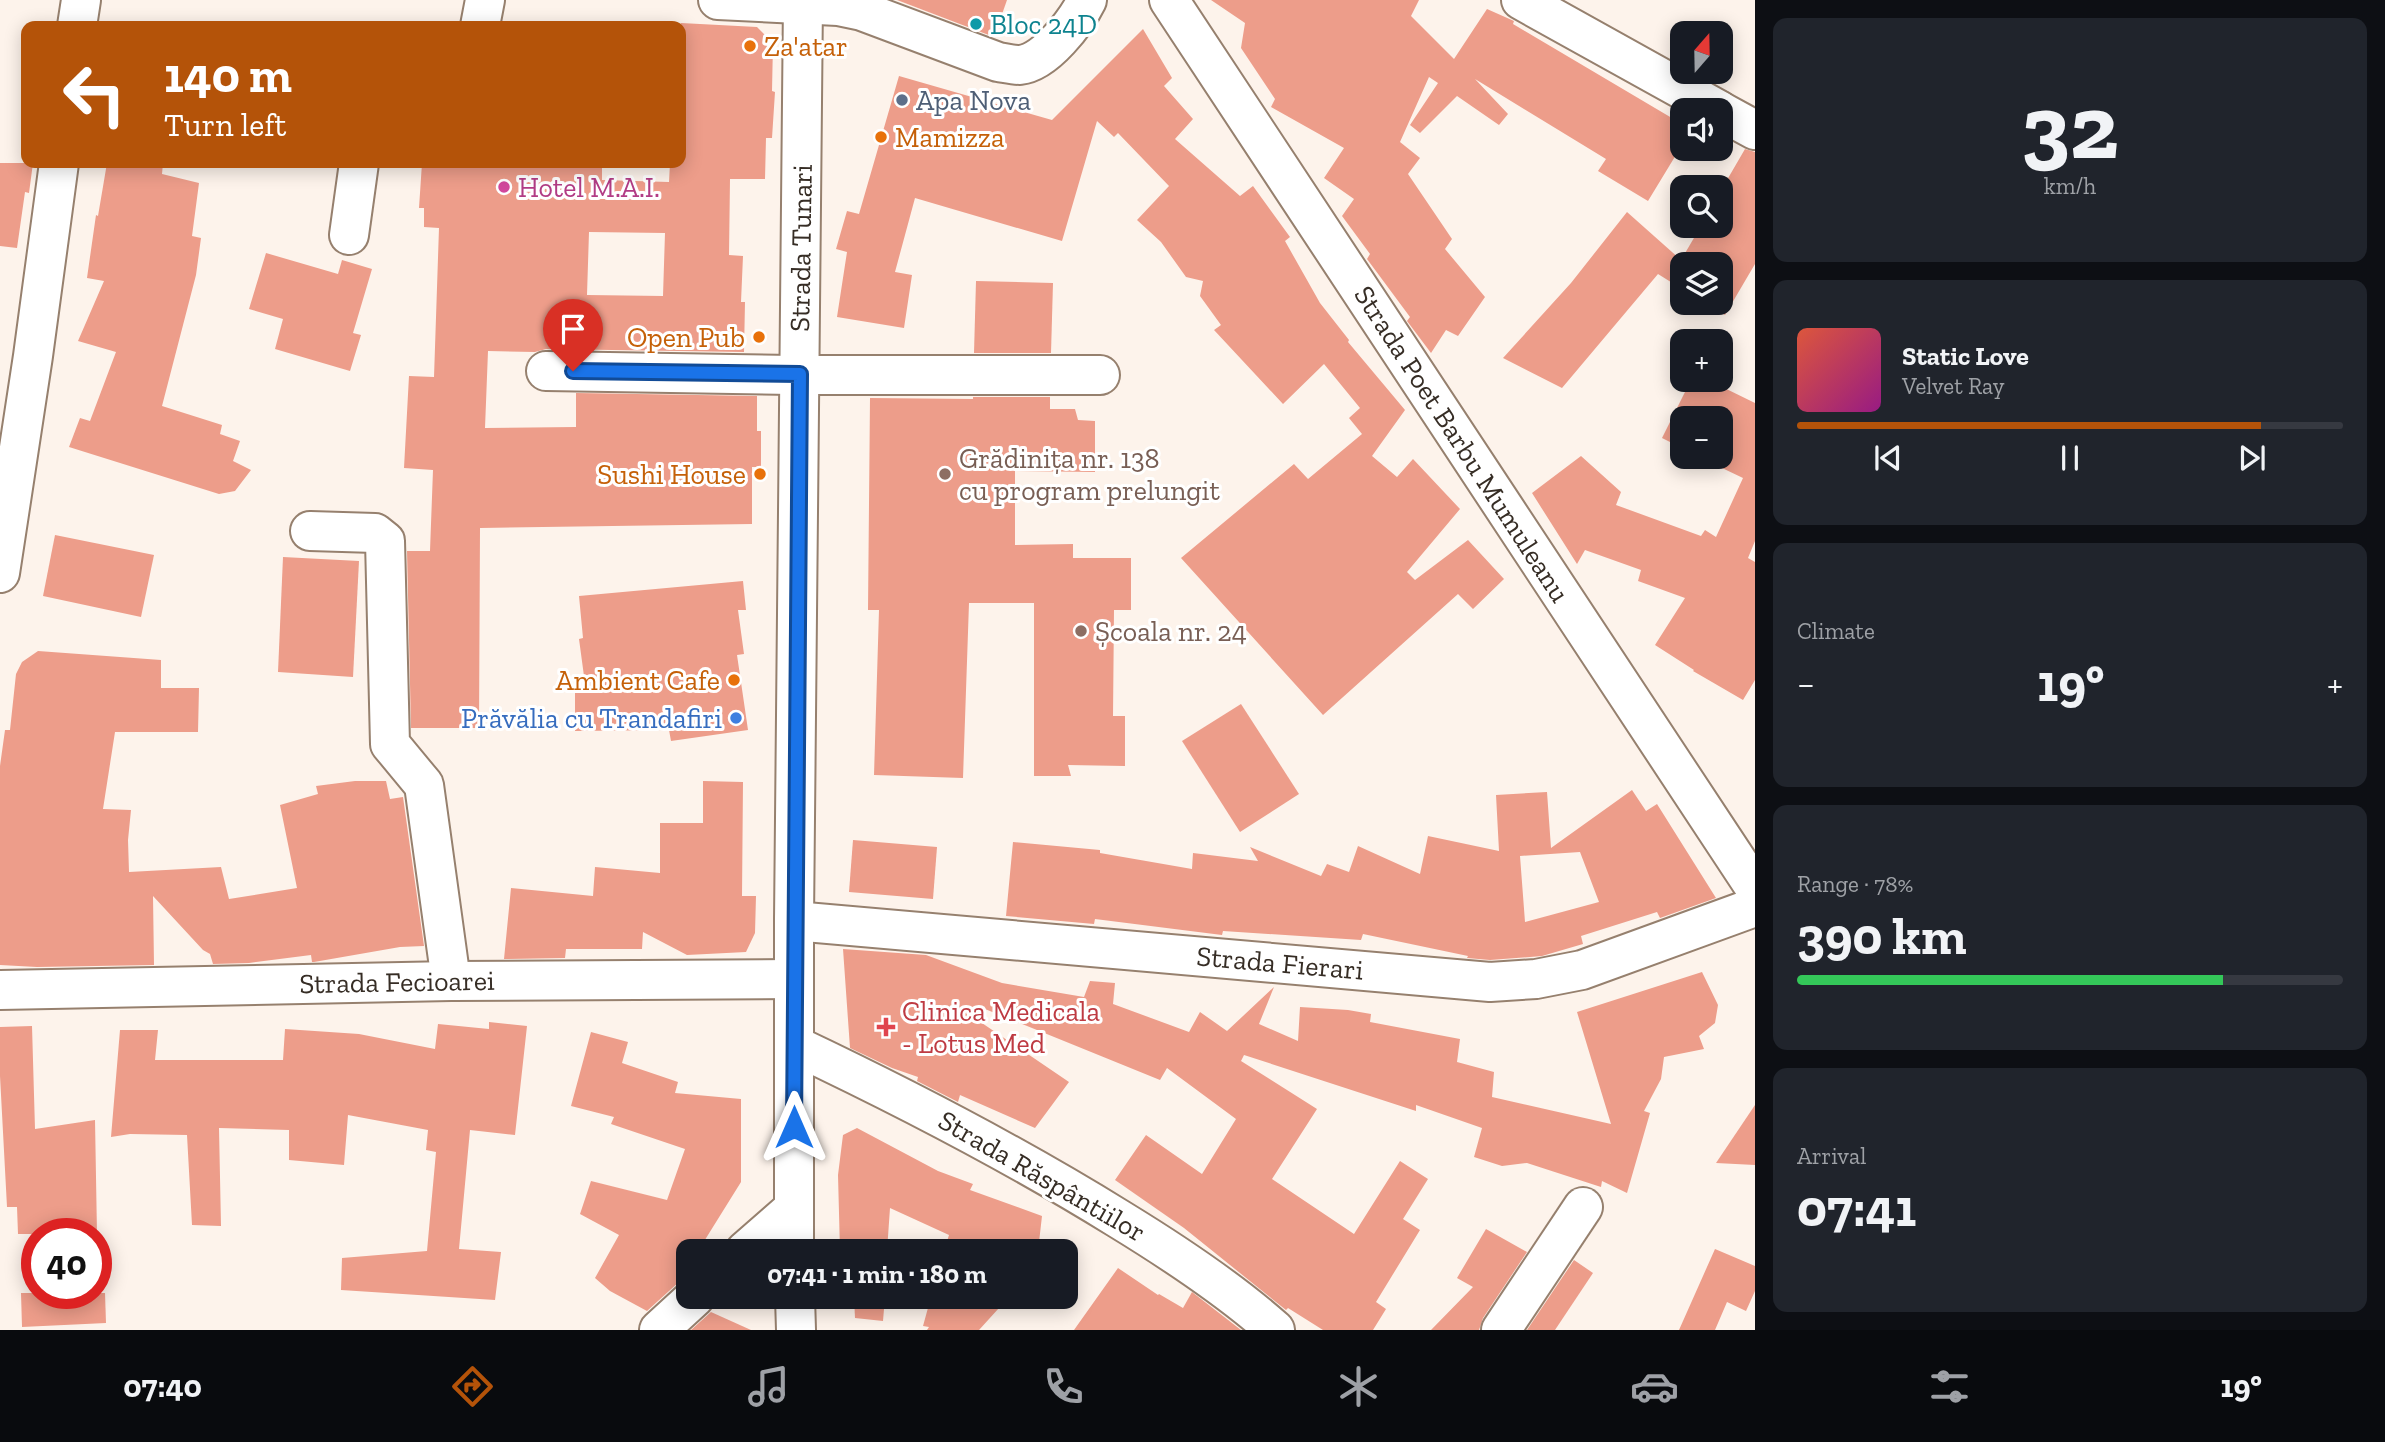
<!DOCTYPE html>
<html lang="en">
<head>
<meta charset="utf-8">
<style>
  :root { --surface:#171b24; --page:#20242c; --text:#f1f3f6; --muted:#9ea1a6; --line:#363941; --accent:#b45309 }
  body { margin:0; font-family:"Zilla Slab",serif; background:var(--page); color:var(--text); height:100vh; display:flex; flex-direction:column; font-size:26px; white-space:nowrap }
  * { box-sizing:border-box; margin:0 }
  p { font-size:23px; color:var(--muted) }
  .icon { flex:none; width:38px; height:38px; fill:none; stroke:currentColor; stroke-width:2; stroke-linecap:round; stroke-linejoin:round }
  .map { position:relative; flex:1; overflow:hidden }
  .panel { display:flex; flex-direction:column; gap:18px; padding:18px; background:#0d0f14; width:630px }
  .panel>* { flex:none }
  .guide { position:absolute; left:21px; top:21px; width:665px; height:147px; border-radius:14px; box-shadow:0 4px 18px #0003; background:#b45309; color:#fff; overflow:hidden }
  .needle { width:46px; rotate:20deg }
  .controls { position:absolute; left:1670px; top:21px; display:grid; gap:14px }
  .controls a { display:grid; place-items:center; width:63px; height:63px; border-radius:14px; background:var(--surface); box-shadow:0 4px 18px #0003; font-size:35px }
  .speed { position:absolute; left:21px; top:1218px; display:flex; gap:14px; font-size:35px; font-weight:700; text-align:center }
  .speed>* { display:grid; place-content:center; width:91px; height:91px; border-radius:50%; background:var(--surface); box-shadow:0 4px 18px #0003; line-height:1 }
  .speed .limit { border:10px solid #d22; background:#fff; color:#111 }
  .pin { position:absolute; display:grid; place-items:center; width:60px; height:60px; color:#fff; margin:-72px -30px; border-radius:50% 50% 50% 0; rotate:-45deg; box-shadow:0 0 7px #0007 }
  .pin .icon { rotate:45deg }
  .me { position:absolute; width:77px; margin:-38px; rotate:0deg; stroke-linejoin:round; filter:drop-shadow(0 0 5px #0008) }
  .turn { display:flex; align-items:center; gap:24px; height:147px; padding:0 28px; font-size:32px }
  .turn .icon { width:91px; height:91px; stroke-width:2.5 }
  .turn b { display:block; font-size:49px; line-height:60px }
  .big { font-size:52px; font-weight:700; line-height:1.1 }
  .panel .widget { flex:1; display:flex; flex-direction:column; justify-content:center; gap:10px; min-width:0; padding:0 24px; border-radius:14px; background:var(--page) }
  .panel .dial { align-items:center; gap:0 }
  .dial b { font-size:91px; line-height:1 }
  .song { display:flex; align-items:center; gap:21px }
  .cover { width:84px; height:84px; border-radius:10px; background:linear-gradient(135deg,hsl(10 70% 55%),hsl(310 70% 35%)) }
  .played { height:7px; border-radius:4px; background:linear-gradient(90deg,var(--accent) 85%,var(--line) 85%) }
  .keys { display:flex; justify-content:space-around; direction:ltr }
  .heat { display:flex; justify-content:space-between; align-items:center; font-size:38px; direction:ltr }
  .charge { height:10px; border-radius:5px; background:linear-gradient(90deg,#34c759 78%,var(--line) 0) }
  .trip { position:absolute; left:676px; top:1239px; width:402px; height:70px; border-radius:14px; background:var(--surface); box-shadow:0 4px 18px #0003; font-weight:700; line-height:70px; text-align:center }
  .tab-bar { display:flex; height:112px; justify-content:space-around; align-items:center; background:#090b0e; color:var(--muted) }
  .tab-bar .icon { width:49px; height:49px }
  .tab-bar .current { color:var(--accent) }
  .tab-bar b { font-size:32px; color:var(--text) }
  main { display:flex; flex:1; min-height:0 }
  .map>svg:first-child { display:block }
  .building { fill:#ed9d8a; fill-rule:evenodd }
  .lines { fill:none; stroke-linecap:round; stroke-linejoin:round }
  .minor-casing { stroke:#96806e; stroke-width:42 }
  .minor { stroke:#fff; stroke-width:38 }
  .route-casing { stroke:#114b97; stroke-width:18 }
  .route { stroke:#1a73e8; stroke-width:12 }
  .culture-dot { fill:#0f9aa8; stroke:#fff; stroke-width:2.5 }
  .food-dot { fill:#e8710a; stroke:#fff; stroke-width:2.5 }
  .service-dot { fill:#5c6f8a; stroke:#fff; stroke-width:2.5 }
  .hotel-dot { fill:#d1479c; stroke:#fff; stroke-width:2.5 }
  .education-dot { fill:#8d6e63; stroke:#fff; stroke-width:2.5 }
  .shop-dot { fill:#3f7fe0; stroke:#fff; stroke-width:2.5 }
  .health-dot { fill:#e0444e; stroke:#fff; stroke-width:2.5 }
  .labels { text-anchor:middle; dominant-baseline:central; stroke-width:6; stroke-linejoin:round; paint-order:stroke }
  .culture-label { font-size:28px; fill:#0d838f; stroke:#fff; text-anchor:start }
  .food-label { font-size:28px; fill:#c56008; stroke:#fff; text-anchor:end }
  .service-label { font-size:28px; fill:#4e5e75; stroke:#fff; text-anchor:start }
  .hotel-label { font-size:28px; fill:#b23c85; stroke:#fff; text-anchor:start }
  .street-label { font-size:28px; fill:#362d25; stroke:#fff }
  .education-label { font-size:28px; fill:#785e54; stroke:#fff; text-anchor:start }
  .shop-label { font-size:28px; fill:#366cbe; stroke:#fff; text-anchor:end }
  .health-label { font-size:28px; fill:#be3a42; stroke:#fff; text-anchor:start }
</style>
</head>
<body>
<main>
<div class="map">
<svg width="1755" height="1330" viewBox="0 0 1755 1330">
  <rect width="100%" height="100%" fill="#fdf3eb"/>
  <g class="building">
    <path d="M 897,0 L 1007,0 L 994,37 Z"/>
    <path d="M 1211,0 L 1419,0 L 1411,16 L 1454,59 L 1487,9 L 1514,21 L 1513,24 L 1682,124 L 1682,145 L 1648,201 L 1598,171 L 1606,159 L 1475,79 L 1508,114 L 1499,125 L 1457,96 L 1420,133 L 1410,125 L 1438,83 L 1429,77 L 1400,142 L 1420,158 L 1408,174 L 1452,239 L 1445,249 L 1485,297 L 1458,336 L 1446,330 L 1431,353 L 1407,321 L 1410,317 L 1367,259 L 1370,254 L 1342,216 L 1354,199 L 1324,178 L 1344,148 L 1271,107 L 1275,99 L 1241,48 L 1245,23 Z"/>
    <path d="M 681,23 L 757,27 L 773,43 L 772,91 L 775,92 L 772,138 L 766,138 L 765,179 L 730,179 L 729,255 L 743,256 L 741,302 L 745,302 L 744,352 L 546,349 L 535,352 L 488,351 L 485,428 L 576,427 L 576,393 L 757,396 L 757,431 L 761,431 L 761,467 L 752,467 L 752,524 L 480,528 L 479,728 L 411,728 L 407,551 L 430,551 L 433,470 L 404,468 L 409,376 L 434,377 L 439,228 L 424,227 L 424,208 L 419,208 L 422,163 L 602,163 L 602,180 L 669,182 L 670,163 L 681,163 ZM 589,232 L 665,233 L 663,296 L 587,295 Z"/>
    <path d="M 1143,29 L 1172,78 L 1164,86 L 1193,119 L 1175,139 L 1240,196 L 1253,186 L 1290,237 L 1285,241 L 1320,303 L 1349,340 L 1348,342 L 1405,410 L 1372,456 L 1397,477 L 1413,459 L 1460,509 L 1407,572 L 1415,580 L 1468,540 L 1504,579 L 1473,609 L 1458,594 L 1323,715 L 1181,558 L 1294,464 L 1308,479 L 1362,434 L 1349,418 L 1360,408 L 1324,364 L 1283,404 L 1214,330 L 1221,325 L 1200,296 L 1203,281 L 1186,277 L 1161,242 L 1137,220 L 1169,186 L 1118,133 L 1114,137 L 1097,121 L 1062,241 L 915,198 L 895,272 L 912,275 L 904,328 L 837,317 L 847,252 L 836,249 L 847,211 L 859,214 L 899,76 L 1052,120 Z"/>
    <path d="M 1745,149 L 1755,152 L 1755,264 L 1725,315 L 1705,303 L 1720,303 L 1720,264 L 1682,264 L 1682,289 L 1658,274 L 1562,388 L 1503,358 L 1571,283 L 1627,212 L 1681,260 L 1701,226 L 1720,226 L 1720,192 Z"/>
    <path d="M 0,163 L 33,163 L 29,193 L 25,192 L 17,248 L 0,246 Z"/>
    <path d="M 107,163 L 163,163 L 162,174 L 199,183 L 192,236 L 201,238 L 196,275 L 162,406 L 222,425 L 220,434 L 240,441 L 233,461 L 251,470 L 235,491 L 219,494 L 69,447 L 80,418 L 90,421 L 116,352 L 78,341 L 104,281 L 87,278 L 96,215 L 98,216 Z"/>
    <path d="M 266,253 L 338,274 L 342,260 L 372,269 L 353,333 L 361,335 L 350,371 L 275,349 L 283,319 L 249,309 Z"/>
    <path d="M 976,281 L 1053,283 L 1051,353 L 974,353 Z"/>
    <path d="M 1691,380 L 1708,380 L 1755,403 L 1755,541 L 1748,558 L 1755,562 L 1755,680 L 1743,700 L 1693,671 L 1694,670 L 1655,645 L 1685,598 L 1638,581 L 1641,570 L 1585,550 L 1577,564 L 1532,493 L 1581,456 L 1621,492 L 1616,505 L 1701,536 L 1705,530 L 1716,537 L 1743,478 L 1699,457 L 1720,457 L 1720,418 L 1682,418 L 1682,448 L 1662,438 Z"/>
    <path d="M 973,397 L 1050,397 L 1050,409 L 1075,409 L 1078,420 L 1095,421 L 1095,472 L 1015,471 L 1015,545 L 1073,544 L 1073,558 L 1131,558 L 1131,610 L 1114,610 L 1113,716 L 1125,716 L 1125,766 L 1068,765 L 1071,776 L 1034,776 L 1034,603 L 969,603 L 963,778 L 874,775 L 879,610 L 868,610 L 870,398 L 973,399 Z"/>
    <path d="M 55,535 L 154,555 L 141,617 L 43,596 Z"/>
    <path d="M 283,557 L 359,561 L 353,677 L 278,672 Z"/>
    <path d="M 743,581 L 746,610 L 738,610 L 744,654 L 737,655 L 748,730 L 671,741 L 669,730 L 575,731 L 575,691 L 586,691 L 579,639 L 583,638 L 579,596 Z"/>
    <path d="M 38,651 L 161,660 L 161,688 L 199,688 L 198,732 L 115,732 L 103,809 L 131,810 L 128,840 L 129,872 L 221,867 L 229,899 L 297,888 L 280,805 L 318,794 L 316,786 L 355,781 L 386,781 L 390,799 L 403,797 L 424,946 L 400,947 L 314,962 L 312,962 L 311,955 L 249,963 L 213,964 L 210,954 L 203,950 L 153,896 L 154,965 L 37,967 L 0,965 L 0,766 L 5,730 L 10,730 L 16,674 L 22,662 Z"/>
    <path d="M 1241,704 L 1299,794 L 1240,832 L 1182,741 Z"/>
    <path d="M 703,781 L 743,782 L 742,896 L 756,896 L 755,933 L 746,952 L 687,955 L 643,932 L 642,949 L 566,949 L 565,958 L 504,959 L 511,888 L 593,896 L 595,867 L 660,873 L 660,823 L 703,823 Z"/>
    <path d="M 1632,790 L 1646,811 L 1657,804 L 1716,898 L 1660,918 L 1657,912 L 1581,936 L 1583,944 L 1542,956 L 1490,960 L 1467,958 L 1468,956 L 1363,934 L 1361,940 L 1223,931 L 1222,935 L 1095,919 L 1094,924 L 1006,916 L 1013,842 L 1100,850 L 1100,853 L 1192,869 L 1193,853 L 1258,861 L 1250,847 L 1321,876 L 1327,864 L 1349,872 L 1358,846 L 1420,874 L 1428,836 L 1499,851 L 1496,795 L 1547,792 L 1551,848 ZM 1580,852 L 1599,902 L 1525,922 L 1520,856 Z"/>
    <path d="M 853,840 L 937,847 L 933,899 L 849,892 Z"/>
    <path d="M 843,949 L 926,955 L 1002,983 L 1084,997 L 1090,981 L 1115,983 L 1113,1004 L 1189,1032 L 1200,1012 L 1227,1031 L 1274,987 L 1259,1024 L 1298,1041 L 1300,1007 L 1348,1010 L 1371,1014 L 1370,1022 L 1460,1039 L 1457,1062 L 1494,1072 L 1492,1097 L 1611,1124 L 1577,1012 L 1702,972 L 1718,1005 L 1715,1023 L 1699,1036 L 1704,1049 L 1664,1057 L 1661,1079 L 1644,1111 L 1650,1113 L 1627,1193 L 1602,1181 L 1601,1187 L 1527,1163 L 1502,1166 L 1474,1157 L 1482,1128 L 1416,1105 L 1416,1111 L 1244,1055 L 1241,1061 L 1317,1109 L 1272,1179 L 1354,1234 L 1400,1161 L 1428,1179 L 1403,1219 L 1420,1230 L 1376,1302 L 1386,1309 L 1373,1330 L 1323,1330 L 1288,1308 L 1286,1310 L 1184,1228 L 1115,1180 L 1146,1135 L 1202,1174 L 1236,1119 L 1167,1068 L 1160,1080 L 985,1009 L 979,1021 L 1069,1082 L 1035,1128 L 960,1095 L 958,1102 L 917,1081 L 918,1077 L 892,1068 L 850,1048 Z"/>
    <path d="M 489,1022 L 527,1026 L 515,1135 L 470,1130 L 459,1249 L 501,1252 L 495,1300 L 341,1290 L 342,1258 L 427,1251 L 436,1152 L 426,1150 L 428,1130 L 348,1115 L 344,1165 L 289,1160 L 289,1130 L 219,1128 L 221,1226 L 192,1225 L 187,1135 L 130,1134 L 111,1137 L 120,1030 L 158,1030 L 155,1060 L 283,1060 L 285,1029 L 359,1034 L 435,1049 L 438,1024 L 489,1029 Z"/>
    <path d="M 32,1026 L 35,1129 L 95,1120 L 97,1234 L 18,1234 L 17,1207 L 7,1207 L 0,1076 L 0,1027 Z"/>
    <path d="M 591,1032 L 628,1042 L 622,1063 L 678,1082 L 675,1093 L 741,1099 L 741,1182 L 698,1251 L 688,1251 L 688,1277 L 680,1281 L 647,1311 L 610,1291 L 595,1278 L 619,1235 L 580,1214 L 591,1181 L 667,1200 L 685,1149 L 611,1124 L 614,1117 L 571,1106 Z"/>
    <path d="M 1755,1105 L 1755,1165 L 1716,1163 Z"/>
    <path d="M 857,1128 L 938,1171 L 973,1184 L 970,1190 L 1042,1216 L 1038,1251 L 944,1251 L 949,1235 L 890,1208 L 887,1251 L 840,1251 L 838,1175 L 843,1135 Z"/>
    <path d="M 1486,1229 L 1527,1252 L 1483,1318 L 1479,1330 L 1431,1330 L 1473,1287 L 1457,1278 Z"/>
    <path d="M 1715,1249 L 1755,1266 L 1755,1291 L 1746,1311 L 1727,1302 L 1715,1330 L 1679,1330 Z"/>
    <path d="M 1574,1260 L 1593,1273 L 1555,1330 L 1527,1330 Z"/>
    <path d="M 1118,1268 L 1158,1295 L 1159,1294 L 1183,1308 L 1192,1292 L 1241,1330 L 1074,1330 Z"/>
    <path d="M 21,1293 L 105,1293 L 106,1323 L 22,1327 Z"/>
    <path d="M 854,1297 L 885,1297 L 883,1321 L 855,1318 Z"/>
    <path d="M 931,1297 L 1009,1297 L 979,1330 L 927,1330 L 929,1327 L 923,1326 Z"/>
    <path d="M 711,1312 L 751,1330 L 691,1330 Z"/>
  </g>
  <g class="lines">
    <defs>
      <g id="minor">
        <path d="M 718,0 L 838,6 L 862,11 L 998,62 C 1005,63 1013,65 1020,65 C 1046,62 1076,22 1087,0"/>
        <path d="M 1169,0 L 1755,888"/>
        <path d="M 1521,0 L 1719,110"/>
        <path d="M 77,26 L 81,0"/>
        <path d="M 480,26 L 485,0"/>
        <path d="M 1720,111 L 1755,130"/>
        <path d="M 349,235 L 359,163"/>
        <path d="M 546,371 L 792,375 L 1100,375"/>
        <path d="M 310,531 L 375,533 L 385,541 L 390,744 L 424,785 L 451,981"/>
        <path d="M 0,573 L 33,356 L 59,163"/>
        <path d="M 794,921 L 1490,982 L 1536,979 L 1582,970 L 1755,907"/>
        <path d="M 0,990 L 451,981 L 794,979"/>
        <path d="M 794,1045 C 906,1098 1014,1154 1119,1219 C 1173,1252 1228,1288 1275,1330"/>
        <path d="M 745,1251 L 793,1209"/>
        <path d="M 794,1251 L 794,921 L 803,0"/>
        <path d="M 795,1297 L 796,1330"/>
        <path d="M 659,1330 L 695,1297"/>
        <path d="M 1501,1330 L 1583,1207"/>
      </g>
    </defs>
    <use href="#minor" class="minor-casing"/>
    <use href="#minor" class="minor"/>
  </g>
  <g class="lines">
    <defs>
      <path id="route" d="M 573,371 L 800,374 L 794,1127"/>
    </defs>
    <use href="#route" class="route-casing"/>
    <use href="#route" class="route"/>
  </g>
  <circle class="culture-dot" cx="976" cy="24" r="7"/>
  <g class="food-dot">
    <circle cx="750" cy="46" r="7"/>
    <circle cx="881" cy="137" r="7"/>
    <circle cx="759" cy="337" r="7"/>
    <circle cx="760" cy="474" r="7"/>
    <circle cx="734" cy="680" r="7"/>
  </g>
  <circle class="service-dot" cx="902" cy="100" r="7"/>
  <circle class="hotel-dot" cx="504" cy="187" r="7"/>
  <g class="education-dot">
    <circle cx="945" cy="474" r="7"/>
    <circle cx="1081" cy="631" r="7"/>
  </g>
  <circle class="shop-dot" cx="736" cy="718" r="7"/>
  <path class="health-dot" d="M882.5 1016.5h7v7h7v7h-7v7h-7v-7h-7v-7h7z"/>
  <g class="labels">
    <g class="culture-label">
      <text x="990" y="24">Bloc 24D</text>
    </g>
    <g class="food-label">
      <text x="764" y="46" text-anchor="start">Za'atar</text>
      <text x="895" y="137" text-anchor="start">Mamizza</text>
      <text x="745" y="337">Open Pub</text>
      <text x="746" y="474">Sushi House</text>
      <text x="720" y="680">Ambient Cafe</text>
    </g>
    <g class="service-label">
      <text x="916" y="100">Apa Nova</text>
    </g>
    <g class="hotel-label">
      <text x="518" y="187">Hotel M.A.I.</text>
    </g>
    <g class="street-label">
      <text transform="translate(801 248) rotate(-89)">Strada Tunari</text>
      <text transform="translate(1462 444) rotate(57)">Strada Poet Barbu Mumuleanu</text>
      <text transform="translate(1280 963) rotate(5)">Strada Fierari</text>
      <text transform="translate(397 982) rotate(-1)">Strada Fecioarei</text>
      <text transform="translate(1042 1176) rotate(30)">Strada Răspântiilor</text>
    </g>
    <g class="education-label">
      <text x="959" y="458">Grădinița nr. 138<tspan x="959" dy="32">cu program prelungit</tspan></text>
      <text x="1095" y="631">Școala nr. 24</text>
    </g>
    <g class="shop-label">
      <text x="722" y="718">Prăvălia cu Trandafiri</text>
    </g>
    <g class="health-label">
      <text x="902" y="1011">Clinica Medicala<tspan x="902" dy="32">- Lotus Med</tspan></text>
    </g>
  </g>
</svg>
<div class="controls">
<a><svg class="needle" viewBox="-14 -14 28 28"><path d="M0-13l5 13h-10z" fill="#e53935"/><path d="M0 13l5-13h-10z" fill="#9ea1a6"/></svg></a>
<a><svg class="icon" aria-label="sound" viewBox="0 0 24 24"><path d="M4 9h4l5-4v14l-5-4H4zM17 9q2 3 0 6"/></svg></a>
<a><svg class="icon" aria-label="search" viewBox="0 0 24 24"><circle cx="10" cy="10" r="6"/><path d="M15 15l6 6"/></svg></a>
<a><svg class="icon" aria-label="layers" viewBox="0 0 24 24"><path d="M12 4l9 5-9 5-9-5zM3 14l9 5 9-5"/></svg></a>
<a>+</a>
<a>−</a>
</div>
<div class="speed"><div class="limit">40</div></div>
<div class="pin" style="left:573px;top:371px;background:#d93025"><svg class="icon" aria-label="arrive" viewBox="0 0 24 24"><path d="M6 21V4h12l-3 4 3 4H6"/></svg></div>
<svg class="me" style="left:794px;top:1127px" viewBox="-20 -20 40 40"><path d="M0-17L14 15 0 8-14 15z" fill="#1a73e8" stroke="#fff" stroke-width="4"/></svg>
<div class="trip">07:41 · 1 min · 180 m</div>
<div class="guide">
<div class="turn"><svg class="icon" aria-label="left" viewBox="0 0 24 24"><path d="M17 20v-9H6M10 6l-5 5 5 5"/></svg><div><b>140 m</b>Turn left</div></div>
</div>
</div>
<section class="panel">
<div class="widget dial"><b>32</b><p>km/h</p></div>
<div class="widget">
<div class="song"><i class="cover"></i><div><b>Static Love</b><p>Velvet Ray</p></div></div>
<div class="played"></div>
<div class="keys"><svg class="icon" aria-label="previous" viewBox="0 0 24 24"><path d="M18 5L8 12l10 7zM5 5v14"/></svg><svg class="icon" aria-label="pause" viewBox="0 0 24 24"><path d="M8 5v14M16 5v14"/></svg><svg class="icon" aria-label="next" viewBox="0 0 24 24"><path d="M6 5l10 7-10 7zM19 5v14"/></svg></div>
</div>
<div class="widget"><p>Climate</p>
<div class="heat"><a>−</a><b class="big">19°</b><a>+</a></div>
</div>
<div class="widget"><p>Range · 78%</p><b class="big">390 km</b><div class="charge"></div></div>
<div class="widget"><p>Arrival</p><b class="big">07:41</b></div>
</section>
</main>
<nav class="tab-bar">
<b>07:40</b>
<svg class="icon current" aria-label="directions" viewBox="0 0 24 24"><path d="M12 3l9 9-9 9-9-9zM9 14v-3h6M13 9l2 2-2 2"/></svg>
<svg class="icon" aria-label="music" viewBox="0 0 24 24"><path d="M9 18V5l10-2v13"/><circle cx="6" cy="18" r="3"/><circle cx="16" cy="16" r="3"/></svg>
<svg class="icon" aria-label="phone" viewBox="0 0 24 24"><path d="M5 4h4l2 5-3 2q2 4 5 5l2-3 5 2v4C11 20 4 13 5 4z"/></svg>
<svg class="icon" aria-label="climate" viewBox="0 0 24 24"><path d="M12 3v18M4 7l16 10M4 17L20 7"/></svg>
<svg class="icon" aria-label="car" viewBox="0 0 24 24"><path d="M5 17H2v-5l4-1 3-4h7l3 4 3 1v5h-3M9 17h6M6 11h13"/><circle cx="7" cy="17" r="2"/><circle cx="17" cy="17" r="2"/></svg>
<svg class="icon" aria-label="filters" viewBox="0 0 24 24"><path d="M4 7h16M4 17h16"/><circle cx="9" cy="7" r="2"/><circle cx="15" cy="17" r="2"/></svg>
<b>19°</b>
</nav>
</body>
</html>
